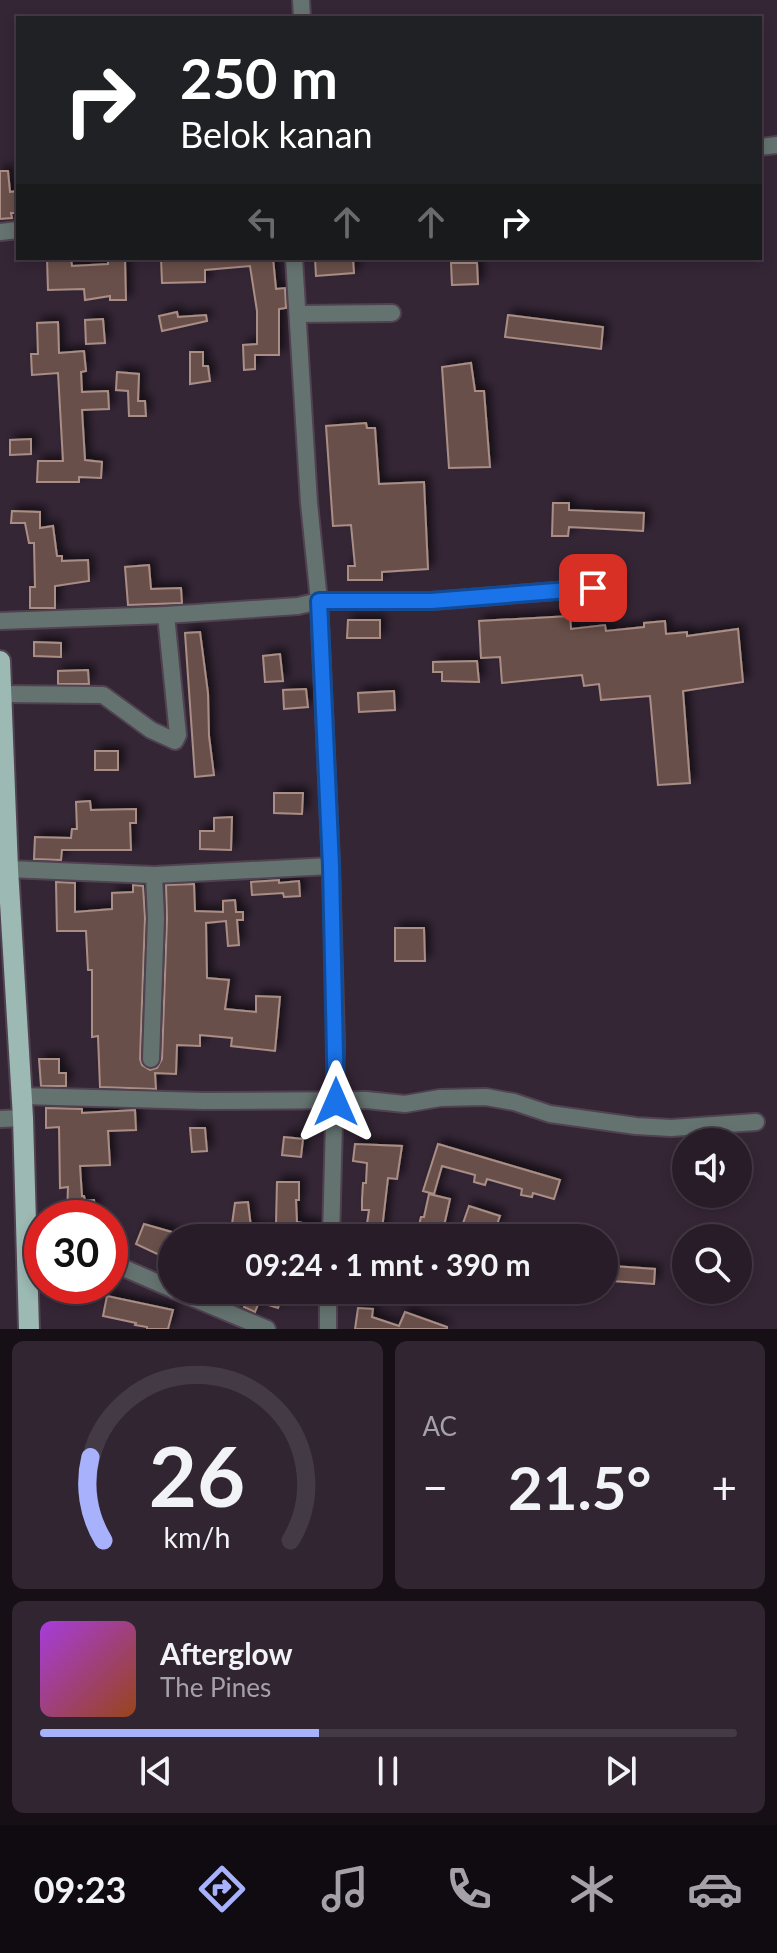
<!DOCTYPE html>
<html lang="id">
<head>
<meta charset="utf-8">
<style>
  :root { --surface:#281c28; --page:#302530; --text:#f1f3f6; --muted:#a5a1a8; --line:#443a45; --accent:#a7b1fc }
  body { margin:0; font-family:Lato,sans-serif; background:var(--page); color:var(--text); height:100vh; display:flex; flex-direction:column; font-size:30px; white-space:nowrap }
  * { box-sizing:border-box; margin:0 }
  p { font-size:26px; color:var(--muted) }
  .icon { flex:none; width:44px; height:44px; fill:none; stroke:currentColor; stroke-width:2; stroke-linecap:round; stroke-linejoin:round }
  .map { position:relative; height:1329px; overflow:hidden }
  .side { display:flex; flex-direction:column; gap:12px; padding:12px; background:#160f16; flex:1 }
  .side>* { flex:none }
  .top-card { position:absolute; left:16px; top:16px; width:746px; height:244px; border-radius:0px; box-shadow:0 4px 12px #0003,0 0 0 2px var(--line); background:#202124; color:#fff; overflow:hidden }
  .tools { position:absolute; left:672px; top:1128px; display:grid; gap:16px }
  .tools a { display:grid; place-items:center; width:80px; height:80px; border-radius:50%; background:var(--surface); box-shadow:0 4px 12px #0003,0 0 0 2px var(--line); font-size:40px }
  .speed { position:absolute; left:24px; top:1200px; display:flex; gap:16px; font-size:40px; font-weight:700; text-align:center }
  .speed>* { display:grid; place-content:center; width:104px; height:104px; border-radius:50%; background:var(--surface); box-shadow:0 4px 12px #0003,0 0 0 2px var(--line); line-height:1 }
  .speed .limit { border:12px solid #d22; background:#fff; color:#111 }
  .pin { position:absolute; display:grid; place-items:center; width:68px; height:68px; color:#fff; margin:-34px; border-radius:16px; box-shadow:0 4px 12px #0006 }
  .me { position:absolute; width:88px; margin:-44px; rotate:0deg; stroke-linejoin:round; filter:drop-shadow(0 0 6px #0008) }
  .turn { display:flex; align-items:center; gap:28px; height:168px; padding:0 32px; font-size:36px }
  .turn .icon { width:104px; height:104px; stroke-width:2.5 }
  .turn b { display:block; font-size:56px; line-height:68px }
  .lanes { display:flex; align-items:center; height:76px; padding:0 32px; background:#0003; justify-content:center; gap:40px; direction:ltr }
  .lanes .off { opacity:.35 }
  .big { font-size:60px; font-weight:700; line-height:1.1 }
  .side .tile { flex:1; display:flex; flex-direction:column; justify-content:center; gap:12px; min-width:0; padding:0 28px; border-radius:12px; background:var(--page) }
  .side .dial { align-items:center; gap:0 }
  .dial svg { height:208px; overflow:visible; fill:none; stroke:var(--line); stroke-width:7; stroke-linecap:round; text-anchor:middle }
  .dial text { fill:var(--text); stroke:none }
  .song { display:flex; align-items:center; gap:24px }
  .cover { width:96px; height:96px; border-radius:12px; background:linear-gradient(135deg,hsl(280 70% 55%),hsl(20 70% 35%)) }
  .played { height:8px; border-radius:4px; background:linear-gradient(90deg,var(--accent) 40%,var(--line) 40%) }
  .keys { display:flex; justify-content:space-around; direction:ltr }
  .heat { display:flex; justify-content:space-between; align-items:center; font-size:44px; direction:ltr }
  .side .tiles { flex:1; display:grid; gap:12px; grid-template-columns:1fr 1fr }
  .tile:last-child { grid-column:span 2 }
  .trip { position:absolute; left:158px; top:1224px; width:460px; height:80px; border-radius:40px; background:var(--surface); box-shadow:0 4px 12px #0003,0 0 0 2px var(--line); font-weight:700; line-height:80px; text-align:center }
  .tabs { display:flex; height:128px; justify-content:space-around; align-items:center; background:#100b10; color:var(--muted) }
  .tabs .icon { width:56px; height:56px }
  .tabs .active { color:var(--accent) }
  .tabs b { font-size:36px; color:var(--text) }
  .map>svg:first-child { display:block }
  .building { fill:#695049; stroke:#aa8e86; stroke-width:2; filter:url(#shadow) }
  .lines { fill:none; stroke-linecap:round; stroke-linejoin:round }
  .minor-casing { stroke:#504251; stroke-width:20 }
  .major-casing { stroke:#504251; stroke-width:24 }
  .minor { stroke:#657370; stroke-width:16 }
  .major { stroke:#9db9b4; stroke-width:20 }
  .route-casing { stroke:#114b97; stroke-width:20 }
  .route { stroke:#1a73e8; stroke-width:14 }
</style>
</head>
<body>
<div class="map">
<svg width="777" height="1329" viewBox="0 0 777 1329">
  <defs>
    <filter id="shadow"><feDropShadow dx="5" dy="-5" stdDeviation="4" flood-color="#0009"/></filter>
  </defs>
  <rect width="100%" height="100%" fill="#352636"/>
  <g class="building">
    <path d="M 0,171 L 8,171 L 10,192 L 18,191 L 18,213 L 11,213 L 12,218 L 0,219 Z"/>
    <path d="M 47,258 L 71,258 L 72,266 L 108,264 L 108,258 L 125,258 L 126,300 L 110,300 L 110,296 L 85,300 L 84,289 L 48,290 Z"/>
    <path d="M 161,258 L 273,258 L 276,289 L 285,288 L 286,308 L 279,309 L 279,355 L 255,355 L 255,369 L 244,370 L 243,345 L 257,344 L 257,311 L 250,266 L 205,270 L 205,282 L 162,283 Z"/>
    <path d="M 315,258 L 353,258 L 354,273 L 316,276 Z"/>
    <path d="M 451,263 L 477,263 L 478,284 L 452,285 Z"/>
    <path d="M 177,312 L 178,317 L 206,315 L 207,321 L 162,331 L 159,316 Z"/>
    <path d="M 508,315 L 603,327 L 601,349 L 505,337 Z"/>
    <path d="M 103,319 L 105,343 L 86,344 L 85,320 Z"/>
    <path d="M 58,322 L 59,353 L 84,351 L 86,371 L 81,372 L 82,392 L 108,391 L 109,409 L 82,410 L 85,460 L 102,462 L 101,478 L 79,477 L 79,482 L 37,482 L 38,461 L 63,461 L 58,373 L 32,375 L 31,354 L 38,354 L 37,323 Z"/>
    <path d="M 190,352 L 203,352 L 203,366 L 208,366 L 210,381 L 190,384 Z"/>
    <path d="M 471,363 L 475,391 L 484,391 L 490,467 L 449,468 L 442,367 Z"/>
    <path d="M 117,372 L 139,374 L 138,401 L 145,401 L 146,416 L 129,416 L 128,391 L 116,390 Z"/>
    <path d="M 366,423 L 367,428 L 375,428 L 379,484 L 424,482 L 428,569 L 382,572 L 382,580 L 348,580 L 348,566 L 355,566 L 351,525 L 333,526 L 326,426 Z"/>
    <path d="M 31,439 L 31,454 L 10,455 L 10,440 Z"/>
    <path d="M 553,503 L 569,503 L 569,510 L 644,513 L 643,531 L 569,527 L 568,536 L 552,536 Z"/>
    <path d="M 12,511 L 40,512 L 40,528 L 53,526 L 57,556 L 62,556 L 62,561 L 88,560 L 89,581 L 55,586 L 55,608 L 30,608 L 30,587 L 35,587 L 34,543 L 29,543 L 25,523 L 11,523 Z"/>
    <path d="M 149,565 L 151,589 L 181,588 L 182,603 L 128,605 L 125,567 Z"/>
    <path d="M 570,616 L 571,629 L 605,625 L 606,631 L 644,627 L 644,623 L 665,621 L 666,634 L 687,632 L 687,636 L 738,629 L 743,682 L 683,691 L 690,783 L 658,785 L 650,696 L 601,700 L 599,684 L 584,686 L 582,675 L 502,683 L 500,657 L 481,658 L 479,621 Z"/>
    <path d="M 348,620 L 380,620 L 380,638 L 347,638 Z"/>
    <path d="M 200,632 L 208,693 L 209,736 L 214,775 L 195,777 L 185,633 Z"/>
    <path d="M 34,642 L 61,643 L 61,657 L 34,656 Z"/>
    <path d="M 280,654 L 283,681 L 265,682 L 263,656 Z"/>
    <path d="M 477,661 L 479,682 L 442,681 L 442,672 L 433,672 L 433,662 Z"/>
    <path d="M 88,670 L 89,684 L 58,684 L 58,671 Z"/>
    <path d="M 306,689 L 308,707 L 284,709 L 283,690 Z"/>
    <path d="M 394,691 L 395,710 L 359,712 L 358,693 Z"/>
    <rect x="95" y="751" width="23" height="19"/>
    <path d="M 274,793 L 303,793 L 302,814 L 274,813 Z"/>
    <path d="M 90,801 L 91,810 L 136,809 L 136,823 L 130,823 L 131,850 L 62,850 L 61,860 L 34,859 L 35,837 L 71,838 L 72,829 L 77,829 L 76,802 Z"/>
    <path d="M 232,817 L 231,850 L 200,849 L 200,831 L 214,831 L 214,818 Z"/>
    <path d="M 279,880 L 279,883 L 299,881 L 300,896 L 284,897 L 283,893 L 252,895 L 251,882 Z"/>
    <path d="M 56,882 L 75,883 L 75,912 L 112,909 L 112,893 L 133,892 L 133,885 L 143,886 L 145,918 L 140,1059 L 142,1065 L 150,1070 L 157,1068 L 162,1059 L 167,918 L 166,885 L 194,884 L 195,911 L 223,912 L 223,901 L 235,900 L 236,912 L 243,912 L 243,920 L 237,920 L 239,945 L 228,946 L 226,921 L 206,923 L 207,978 L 229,980 L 225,1009 L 256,1012 L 256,996 L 280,997 L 275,1051 L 231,1046 L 232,1038 L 200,1035 L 200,1046 L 177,1045 L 176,1074 L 155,1073 L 156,1089 L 100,1087 L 98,1036 L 92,1037 L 92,970 L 88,970 L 86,931 L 57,931 Z"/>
    <path d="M 395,928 L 424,928 L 425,961 L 395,961 Z"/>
    <path d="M 39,1059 L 59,1059 L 59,1073 L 66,1073 L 66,1086 L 41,1086 Z"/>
    <path d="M 46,1108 L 82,1109 L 82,1113 L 135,1110 L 136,1130 L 108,1131 L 110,1165 L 80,1166 L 82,1196 L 84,1196 L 85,1201 L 94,1200 L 95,1212 L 67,1213 L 68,1187 L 60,1188 L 59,1127 L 46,1128 Z"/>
    <path d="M 190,1128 L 205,1128 L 207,1151 L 192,1152 Z"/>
    <path d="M 284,1137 L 303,1139 L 301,1157 L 282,1155 Z"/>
    <path d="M 355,1144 L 402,1146 L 397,1179 L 388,1178 L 381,1238 L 365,1238 L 369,1210 L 362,1210 L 362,1200 L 363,1183 L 366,1183 L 367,1163 L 353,1161 Z"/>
    <path d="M 438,1144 L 560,1180 L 554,1199 L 533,1193 L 532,1197 L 521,1195 L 522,1189 L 487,1179 L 485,1185 L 474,1182 L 475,1175 L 442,1166 L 434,1194 L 423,1191 Z"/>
    <path d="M 277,1182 L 299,1182 L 299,1200 L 296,1200 L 297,1222 L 320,1226 L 320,1238 L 278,1235 L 278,1238 L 230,1238 L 235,1203 L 248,1202 L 251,1227 L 273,1232 L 273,1224 L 276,1224 Z"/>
    <path d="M 429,1194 L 450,1199 L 442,1235 L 418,1229 L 421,1217 L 424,1217 Z"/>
    <path d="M 469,1206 L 500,1216 L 496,1227 L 493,1226 L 490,1238 L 458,1238 Z"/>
    <path d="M 144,1224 L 172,1232 L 172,1261 L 136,1244 Z"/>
    <path d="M 613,1266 L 655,1269 L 654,1284 L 612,1281 Z"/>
    <path d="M 251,1290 L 306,1290 L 301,1303 L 282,1296 L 278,1308 L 259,1302 L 255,1312 L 244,1307 Z"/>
    <path d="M 107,1296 L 173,1310 L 168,1329 L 147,1329 L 147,1327 L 135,1325 L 136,1323 L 103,1316 Z"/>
    <path d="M 358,1308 L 373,1309 L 372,1317 L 399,1326 L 405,1312 L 447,1327 L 447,1329 L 355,1329 Z"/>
  </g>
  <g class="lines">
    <defs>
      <g id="minor">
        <path d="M 301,0 L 302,18"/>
        <path d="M 760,147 L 777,145"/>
        <path d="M 0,232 L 18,230"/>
        <path d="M 294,258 L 309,503 L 319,601 L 331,866 L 336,1044 L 331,1238"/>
        <path d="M 298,314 L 392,313"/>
        <path d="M 0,621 L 166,615"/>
        <path d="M 2,694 L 103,695 L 151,730 L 175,741 L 178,735 L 166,615 L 298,606 L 319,601 L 431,601 L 593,588"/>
        <path d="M 8,869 L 154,875 L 331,866"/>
        <path d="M 151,1059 L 156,918 L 154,875"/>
        <path d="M 21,1096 L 204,1101 L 366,1100 L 405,1104 L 440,1098 L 486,1097 L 514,1102 L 550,1114 L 636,1126 L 671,1128 L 756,1122"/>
        <path d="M 0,1119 L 23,1118"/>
        <path d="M 26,1224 L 42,1231"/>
        <path d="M 110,1262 L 172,1289"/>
        <path d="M 174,1290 L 267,1329"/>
        <path d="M 328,1329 L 328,1290"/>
      </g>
      <path id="major" d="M 0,661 L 8,869 L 23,1118 L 29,1329"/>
    </defs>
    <use href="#minor" class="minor-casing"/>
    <use href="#major" class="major-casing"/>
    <use href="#minor" class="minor"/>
    <use href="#major" class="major"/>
  </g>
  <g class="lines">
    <defs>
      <path id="route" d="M 336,1102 L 331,866 L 319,601 L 431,601 L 593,588"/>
    </defs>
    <use href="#route" class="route-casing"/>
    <use href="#route" class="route"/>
  </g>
</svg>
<div class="tools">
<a><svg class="icon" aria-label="sound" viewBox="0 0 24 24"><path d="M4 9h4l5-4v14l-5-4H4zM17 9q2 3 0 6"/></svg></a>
<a><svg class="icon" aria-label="search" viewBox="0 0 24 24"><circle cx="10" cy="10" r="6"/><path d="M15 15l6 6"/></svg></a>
</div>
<div class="speed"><div class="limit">30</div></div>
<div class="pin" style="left:593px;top:588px;background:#d93025"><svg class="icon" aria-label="arrive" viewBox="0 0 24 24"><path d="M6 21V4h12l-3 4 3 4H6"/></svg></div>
<svg class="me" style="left:336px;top:1102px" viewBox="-20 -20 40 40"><path d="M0-17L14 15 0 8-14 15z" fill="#1a73e8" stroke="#fff" stroke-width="4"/></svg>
<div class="trip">09:24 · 1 mnt · 390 m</div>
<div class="top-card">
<div class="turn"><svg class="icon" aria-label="right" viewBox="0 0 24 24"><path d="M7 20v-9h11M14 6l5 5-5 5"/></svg><div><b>250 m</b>Belok kanan</div></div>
<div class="lanes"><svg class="icon off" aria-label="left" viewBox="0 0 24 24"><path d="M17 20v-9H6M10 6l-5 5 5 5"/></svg><svg class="icon off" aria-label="ahead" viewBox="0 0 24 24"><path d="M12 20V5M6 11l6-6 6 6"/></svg><svg class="icon off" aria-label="ahead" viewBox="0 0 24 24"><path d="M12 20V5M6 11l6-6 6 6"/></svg><svg class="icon" aria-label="right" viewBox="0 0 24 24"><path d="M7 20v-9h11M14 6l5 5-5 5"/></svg></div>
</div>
</div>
<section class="side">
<div class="tiles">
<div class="tile dial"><svg viewBox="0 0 100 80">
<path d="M14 69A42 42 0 1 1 86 69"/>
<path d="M14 69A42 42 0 0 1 9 37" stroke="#a7b1fc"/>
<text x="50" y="56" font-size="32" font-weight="700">26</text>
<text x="50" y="72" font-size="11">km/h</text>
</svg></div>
<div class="tile"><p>AC</p>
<div class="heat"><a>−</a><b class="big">21.5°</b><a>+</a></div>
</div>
<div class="tile">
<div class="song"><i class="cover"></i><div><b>Afterglow</b><p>The Pines</p></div></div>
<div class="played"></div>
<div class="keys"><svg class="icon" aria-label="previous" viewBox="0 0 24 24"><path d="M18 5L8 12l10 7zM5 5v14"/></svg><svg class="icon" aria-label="pause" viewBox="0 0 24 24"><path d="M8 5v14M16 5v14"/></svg><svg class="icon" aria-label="next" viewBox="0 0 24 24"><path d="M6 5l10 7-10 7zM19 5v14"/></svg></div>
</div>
</div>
</section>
<nav class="tabs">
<b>09:23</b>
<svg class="icon active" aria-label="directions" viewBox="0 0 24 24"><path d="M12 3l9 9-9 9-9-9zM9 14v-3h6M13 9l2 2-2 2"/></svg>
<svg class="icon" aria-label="music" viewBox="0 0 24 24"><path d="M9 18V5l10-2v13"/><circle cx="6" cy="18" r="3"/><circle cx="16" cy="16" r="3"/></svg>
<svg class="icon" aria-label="phone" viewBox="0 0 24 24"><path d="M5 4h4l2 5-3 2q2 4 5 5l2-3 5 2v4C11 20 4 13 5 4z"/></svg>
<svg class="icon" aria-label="climate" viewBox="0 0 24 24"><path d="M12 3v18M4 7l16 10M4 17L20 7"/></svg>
<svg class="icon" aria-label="car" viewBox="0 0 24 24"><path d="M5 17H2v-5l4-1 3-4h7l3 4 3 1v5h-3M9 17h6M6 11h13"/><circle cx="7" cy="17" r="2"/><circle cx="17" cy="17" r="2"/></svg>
</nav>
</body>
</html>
